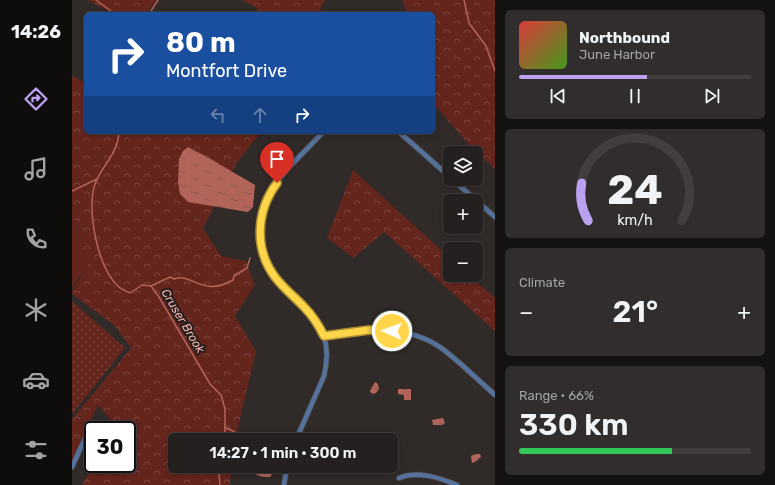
<!DOCTYPE html>
<html lang="en">
<head>
<meta charset="utf-8">
<style>
  :root { --surface:#24201f; --page:#302d2c; --text:#f1f3f6; --muted:#a3a3a4; --line:#413e3d; --accent:#bca0f2 }
  body { margin:0; font-family:Rubik,sans-serif; background:var(--page); color:var(--text); height:100vh; display:flex; flex-direction:column; font-size:15px; white-space:nowrap }
  * { box-sizing:border-box; margin:0 }
  p { font-size:13px; color:var(--muted) }
  .icon { flex:none; width:22px; height:22px; fill:none; stroke:currentColor; stroke-width:2; stroke-linecap:round; stroke-linejoin:round }
  .map { position:relative; flex:1; overflow:hidden }
  .side { display:flex; flex-direction:column; gap:10px; padding:10px; background:#141211; width:280px }
  .side>* { flex:none }
  .guide { position:absolute; left:12px; top:12px; width:351px; height:122px; border-radius:6px; box-shadow:0 2px 6px #0003,0 0 0 1px var(--line); background:#1a4fa0; color:#fff; overflow:hidden }
  .fabs { position:absolute; left:371px; top:146px; display:grid; gap:8px }
  .fabs a { display:grid; place-items:center; width:40px; height:40px; border-radius:6px; background:var(--surface); box-shadow:0 2px 6px #0003,0 0 0 1px var(--line); font-size:20px }
  .speed { position:absolute; left:12px; top:421px; display:flex; gap:8px; font-size:20px; font-weight:700; text-align:center }
  .speed>* { display:grid; place-content:center; width:52px; height:52px; border-radius:50%; background:var(--surface); box-shadow:0 2px 6px #0003,0 0 0 1px var(--line); line-height:1 }
  .speed .limit { border:2px solid #111; border-radius:6px; background:#fff; color:#111 }
  .pin { position:absolute; display:grid; place-items:center; width:34px; height:34px; color:#fff; margin:-41px -17px; border-radius:50% 50% 50% 0; rotate:-45deg; box-shadow:0 0 4px #0007 }
  .pin .icon { rotate:45deg }
  .me { position:absolute; width:44px; margin:-22px; rotate:272deg; stroke-linejoin:round; filter:drop-shadow(0 0 3px #0008) }
  .turn { display:flex; align-items:center; gap:14px; height:84px; padding:0 16px; font-size:18px }
  .turn .icon { width:52px; height:52px; stroke-width:2.5 }
  .turn b { display:block; font-size:28px; line-height:34px }
  .lanes { display:flex; align-items:center; height:38px; padding:0 16px; background:#0003; justify-content:center; gap:20px; direction:ltr }
  .lanes .off { opacity:.35 }
  .big { font-size:30px; font-weight:600; line-height:1.1 }
  .side .tile { flex:1; display:flex; flex-direction:column; justify-content:center; gap:6px; min-width:0; padding:0 14px; border-radius:6px; background:var(--page) }
  .side .dial { align-items:center; gap:0 }
  .dial svg { height:104px; overflow:visible; fill:none; stroke:var(--line); stroke-width:7; stroke-linecap:round; text-anchor:middle }
  .dial text { fill:var(--text); stroke:none }
  .song { display:flex; align-items:center; gap:12px }
  .cover { width:48px; height:48px; border-radius:6px; background:linear-gradient(135deg,hsl(0 70% 55%),hsl(100 70% 35%)) }
  .played { height:4px; border-radius:2px; background:linear-gradient(90deg,var(--accent) 55%,var(--line) 55%) }
  .keys { display:flex; justify-content:space-around; direction:ltr }
  .heat { display:flex; justify-content:space-between; align-items:center; font-size:22px; direction:ltr }
  .charge { height:6px; border-radius:3px; background:linear-gradient(90deg,#34c759 66%,var(--line) 0) }
  .trip { position:absolute; left:96px; top:433px; width:230px; height:40px; border-radius:6px; background:var(--surface); box-shadow:0 2px 6px #0003,0 0 0 1px var(--line); font-weight:600; line-height:40px; text-align:center }
  main { display:flex; flex:1; min-height:0 }
  .tab-bar { display:flex; flex-direction:column; width:72px; justify-content:space-around; align-items:center; background:#0e0d0c; color:var(--muted) }
  .tab-bar .icon { width:28px; height:28px }
  .tab-bar .current { color:var(--accent) }
  .tab-bar b { font-size:18px; color:var(--text) }
  .map>svg:first-child { display:block }
  .grass { fill:#64251d }
  .forest { fill:url(#forest-crowns) }
  .park { fill:url(#park-dots) }
  .water { fill:url(#water-ripples) }
  .lines { fill:none; stroke-linecap:round; stroke-linejoin:round }
  .stream { stroke:#b36458; stroke-width:1.5 }
  .street-casing { stroke:#4c4645; stroke-width:6 }
  .street { stroke:#54729b; stroke-width:4.5 }
  .route-casing { stroke:#a68a30; stroke-width:10 }
  .route { stroke:#ffd54a; stroke-width:7 }
  .labels { text-anchor:middle; dominant-baseline:central; stroke-width:4; stroke-linejoin:round; paint-order:stroke }
  .water-label { font-size:12px; font-style:italic; fill:#f8b5aa; stroke:#262120 }
</style>
</head>
<body>
<main>
<nav class="tab-bar">
<b>14:26</b>
<svg class="icon current" aria-label="directions" viewBox="0 0 24 24"><path d="M12 3l9 9-9 9-9-9zM9 14v-3h6M13 9l2 2-2 2"/></svg>
<svg class="icon" aria-label="music" viewBox="0 0 24 24"><path d="M9 18V5l10-2v13"/><circle cx="6" cy="18" r="3"/><circle cx="16" cy="16" r="3"/></svg>
<svg class="icon" aria-label="phone" viewBox="0 0 24 24"><path d="M5 4h4l2 5-3 2q2 4 5 5l2-3 5 2v4C11 20 4 13 5 4z"/></svg>
<svg class="icon" aria-label="climate" viewBox="0 0 24 24"><path d="M12 3v18M4 7l16 10M4 17L20 7"/></svg>
<svg class="icon" aria-label="car" viewBox="0 0 24 24"><path d="M5 17H2v-5l4-1 3-4h7l3 4 3 1v5h-3M9 17h6M6 11h13"/><circle cx="7" cy="17" r="2"/><circle cx="17" cy="17" r="2"/></svg>
<svg class="icon" aria-label="filters" viewBox="0 0 24 24"><path d="M4 7h16M4 17h16"/><circle cx="9" cy="7" r="2"/><circle cx="15" cy="17" r="2"/></svg>
</nav>
<div class="map">
<svg width="423" height="485" viewBox="0 0 423 485">
  <defs>
    <pattern id="forest-crowns" width="20" height="18" patternUnits="userSpaceOnUse"><rect width="20" height="18" fill="#64251d"/><path d="M2 6a3 3 0 1 1 6 0M12 15a3 3 0 1 1 6 0" fill="none" stroke="#7b453e"/></pattern>
    <pattern id="park-dots" width="8" height="8" patternUnits="userSpaceOnUse"><rect width="8" height="8" fill="#64251d"/><path d="M2 2h.1M6 6h.1" fill="none" stroke="#7b453e" stroke-width="1.8" stroke-linecap="round"/></pattern>
    <pattern id="water-ripples" width="26" height="14" patternUnits="userSpaceOnUse"><rect width="26" height="14" fill="#b36458"/><path d="M2 4q2-2 4 0t4 0M15 11q2-2 4 0t4 0" fill="none" stroke="#895952"/></pattern>
  </defs>
  <rect width="100%" height="100%" fill="#302a29"/>
  <path class="grass" d="M 0,210 L 16,265 L 0,288 Z"/>
  <g class="forest">
    <path d="M 15,0 L 85,0 L 73,14 L 38,14 L 37,11 Z"/>
    <path d="M 169,0 L 254,0 L 249,6 L 248,14 L 186,14 L 184,7 Z"/>
    <path d="M 330,0 L 423,0 L 423,169 L 398,146 L 361,103 L 361,14 L 336,14 Z"/>
    <path d="M 0,76 L 14,83 L 14,132 L 189,132 L 164,164 L 131,228 L 149,256 L 174,261 L 183,285 L 163,316 L 184,351 L 163,440 L 103,440 L 103,466 L 159,466 L 158,485 L 10,485 L 22,464 L 55,464 L 55,430 L 40,430 L 43,425 L 26,405 L 0,461 L 0,419 L 59,348 L 42,325 L 0,294 L 0,291 L 16,265 L 0,210 Z"/>
    <path d="M 281,170 L 378,258 L 378,275 L 397,275 L 423,298 L 423,331 L 312,232 L 281,258 L 255,238 Z"/>
  </g>
  <path class="park" d="M 0,301 L 53,348 L 0,414 Z"/>
  <g class="water">
    <path d="M 116,147 L 137,158 L 183,185 L 181,207 L 176,212 L 116,202 L 108,194 L 106,183 L 107,159 L 111,151 Z"/>
    <path d="M 303,382 L 306,384 L 307,389 L 304,393 L 300,394 L 298,391 Z"/>
    <path d="M 326,389 L 339,389 L 339,400 L 332,400 L 332,395 L 326,394 Z"/>
    <path d="M 371,418 L 373,423 L 370,425 L 361,425 L 360,420 Z"/>
    <path d="M 404,454 L 408,454 L 409,457 L 403,462 L 400,463 L 399,456 Z"/>
    <path d="M 177,466 L 205,466 L 198,477 C 190,477 184,476 177,469 Z"/>
  </g>
  <g class="lines">
    <g class="stream">
      <path d="M 24,0 L 43,14"/>
      <path d="M 392,0 L 397,23 L 414,46 L 423,71"/>
      <path d="M 77,14 L 86,0"/>
      <path d="M 47,132 C 46,154 30,165 23,184 C 14,210 26,269 47,287 C 50,290 55,291 58,293 L 70,285 L 79,286 L 87,297 L 138,384 L 149,395 L 153,409 L 153,440"/>
      <path d="M 0,191 L 25,179"/>
      <path d="M 79,286 L 98,277 L 102,279 C 120,272 130,298 161,280 L 162,276 L 175,268 L 178,258"/>
      <path d="M 154,428 L 163,432 L 168,439"/>
      <path d="M 148,485 L 147,475 L 150,466"/>
    </g>
    <defs>
      <g id="street">
        <path d="M 327,132 L 378,177"/>
        <path d="M 380,179 L 423,217"/>
        <path d="M 252,336 C 292,328 338,324 372,350 C 390,364 406,380 423,395"/>
        <path d="M 224,440 L 252,376 C 255,363 256,349 252,337 C 247,317 227,303 214,290 C 189,264 180,227 197,195 C 210,171 233,152 251,132"/>
        <path d="M 0,467 L 20,423"/>
        <path d="M 327,478 C 345,470 368,478 385,485"/>
        <path d="M 212,485 L 215,466"/>
      </g>
    </defs>
    <use href="#street" class="street-casing"/>
    <use href="#street" class="street"/>
  </g>
  <g class="lines">
    <defs>
      <path id="route" d="M 205,183 C 184,211 182,249 203,277 C 212,289 223,297 233,308 C 241,316 247,326 252,336 L 297,330 L 320,331"/>
    </defs>
    <use href="#route" class="route-casing"/>
    <use href="#route" class="route"/>
  </g>
  <g class="labels">
    <g class="water-label">
      <text transform="translate(111 321) rotate(59)">Cruser Brook</text>
    </g>
  </g>
</svg>
<div class="fabs">
<a><svg class="icon" aria-label="layers" viewBox="0 0 24 24"><path d="M12 4l9 5-9 5-9-5zM3 14l9 5 9-5"/></svg></a>
<a>+</a>
<a>−</a>
</div>
<div class="speed"><div class="limit">30</div></div>
<div class="pin" style="left:205px;top:183px;background:#d93025"><svg class="icon" aria-label="arrive" viewBox="0 0 24 24"><path d="M6 21V4h12l-3 4 3 4H6"/></svg></div>
<svg class="me" style="left:320px;top:331px" viewBox="-20 -20 40 40"><circle r="17" fill="#ffd54a" stroke="#fff" stroke-width="3"/><path d="M0-11L8 9 0 5-8 9z" fill="#fff"/></svg>
<div class="trip">14:27 · 1 min · 300 m</div>
<div class="guide">
<div class="turn"><svg class="icon" aria-label="right" viewBox="0 0 24 24"><path d="M7 20v-9h11M14 6l5 5-5 5"/></svg><div><b>80 m</b>Montfort Drive</div></div>
<div class="lanes"><svg class="icon off" aria-label="left" viewBox="0 0 24 24"><path d="M17 20v-9H6M10 6l-5 5 5 5"/></svg><svg class="icon off" aria-label="ahead" viewBox="0 0 24 24"><path d="M12 20V5M6 11l6-6 6 6"/></svg><svg class="icon" aria-label="right" viewBox="0 0 24 24"><path d="M7 20v-9h11M14 6l5 5-5 5"/></svg></div>
</div>
</div>
<section class="side">
<div class="tile">
<div class="song"><i class="cover"></i><div><b>Northbound</b><p>June Harbor</p></div></div>
<div class="played"></div>
<div class="keys"><svg class="icon" aria-label="previous" viewBox="0 0 24 24"><path d="M18 5L8 12l10 7zM5 5v14"/></svg><svg class="icon" aria-label="pause" viewBox="0 0 24 24"><path d="M8 5v14M16 5v14"/></svg><svg class="icon" aria-label="next" viewBox="0 0 24 24"><path d="M6 5l10 7-10 7zM19 5v14"/></svg></div>
</div>
<div class="tile dial"><svg viewBox="0 0 100 80">
<path d="M14 69A42 42 0 1 1 86 69"/>
<path d="M14 69A42 42 0 0 1 9 40" stroke="#bca0f2"/>
<text x="50" y="56" font-size="32" font-weight="700">24</text>
<text x="50" y="72" font-size="11">km/h</text>
</svg></div>
<div class="tile"><p>Climate</p>
<div class="heat"><a>−</a><b class="big">21°</b><a>+</a></div>
</div>
<div class="tile"><p>Range · 66%</p><b class="big">330 km</b><div class="charge"></div></div>
</section>
</main>
</body>
</html>
